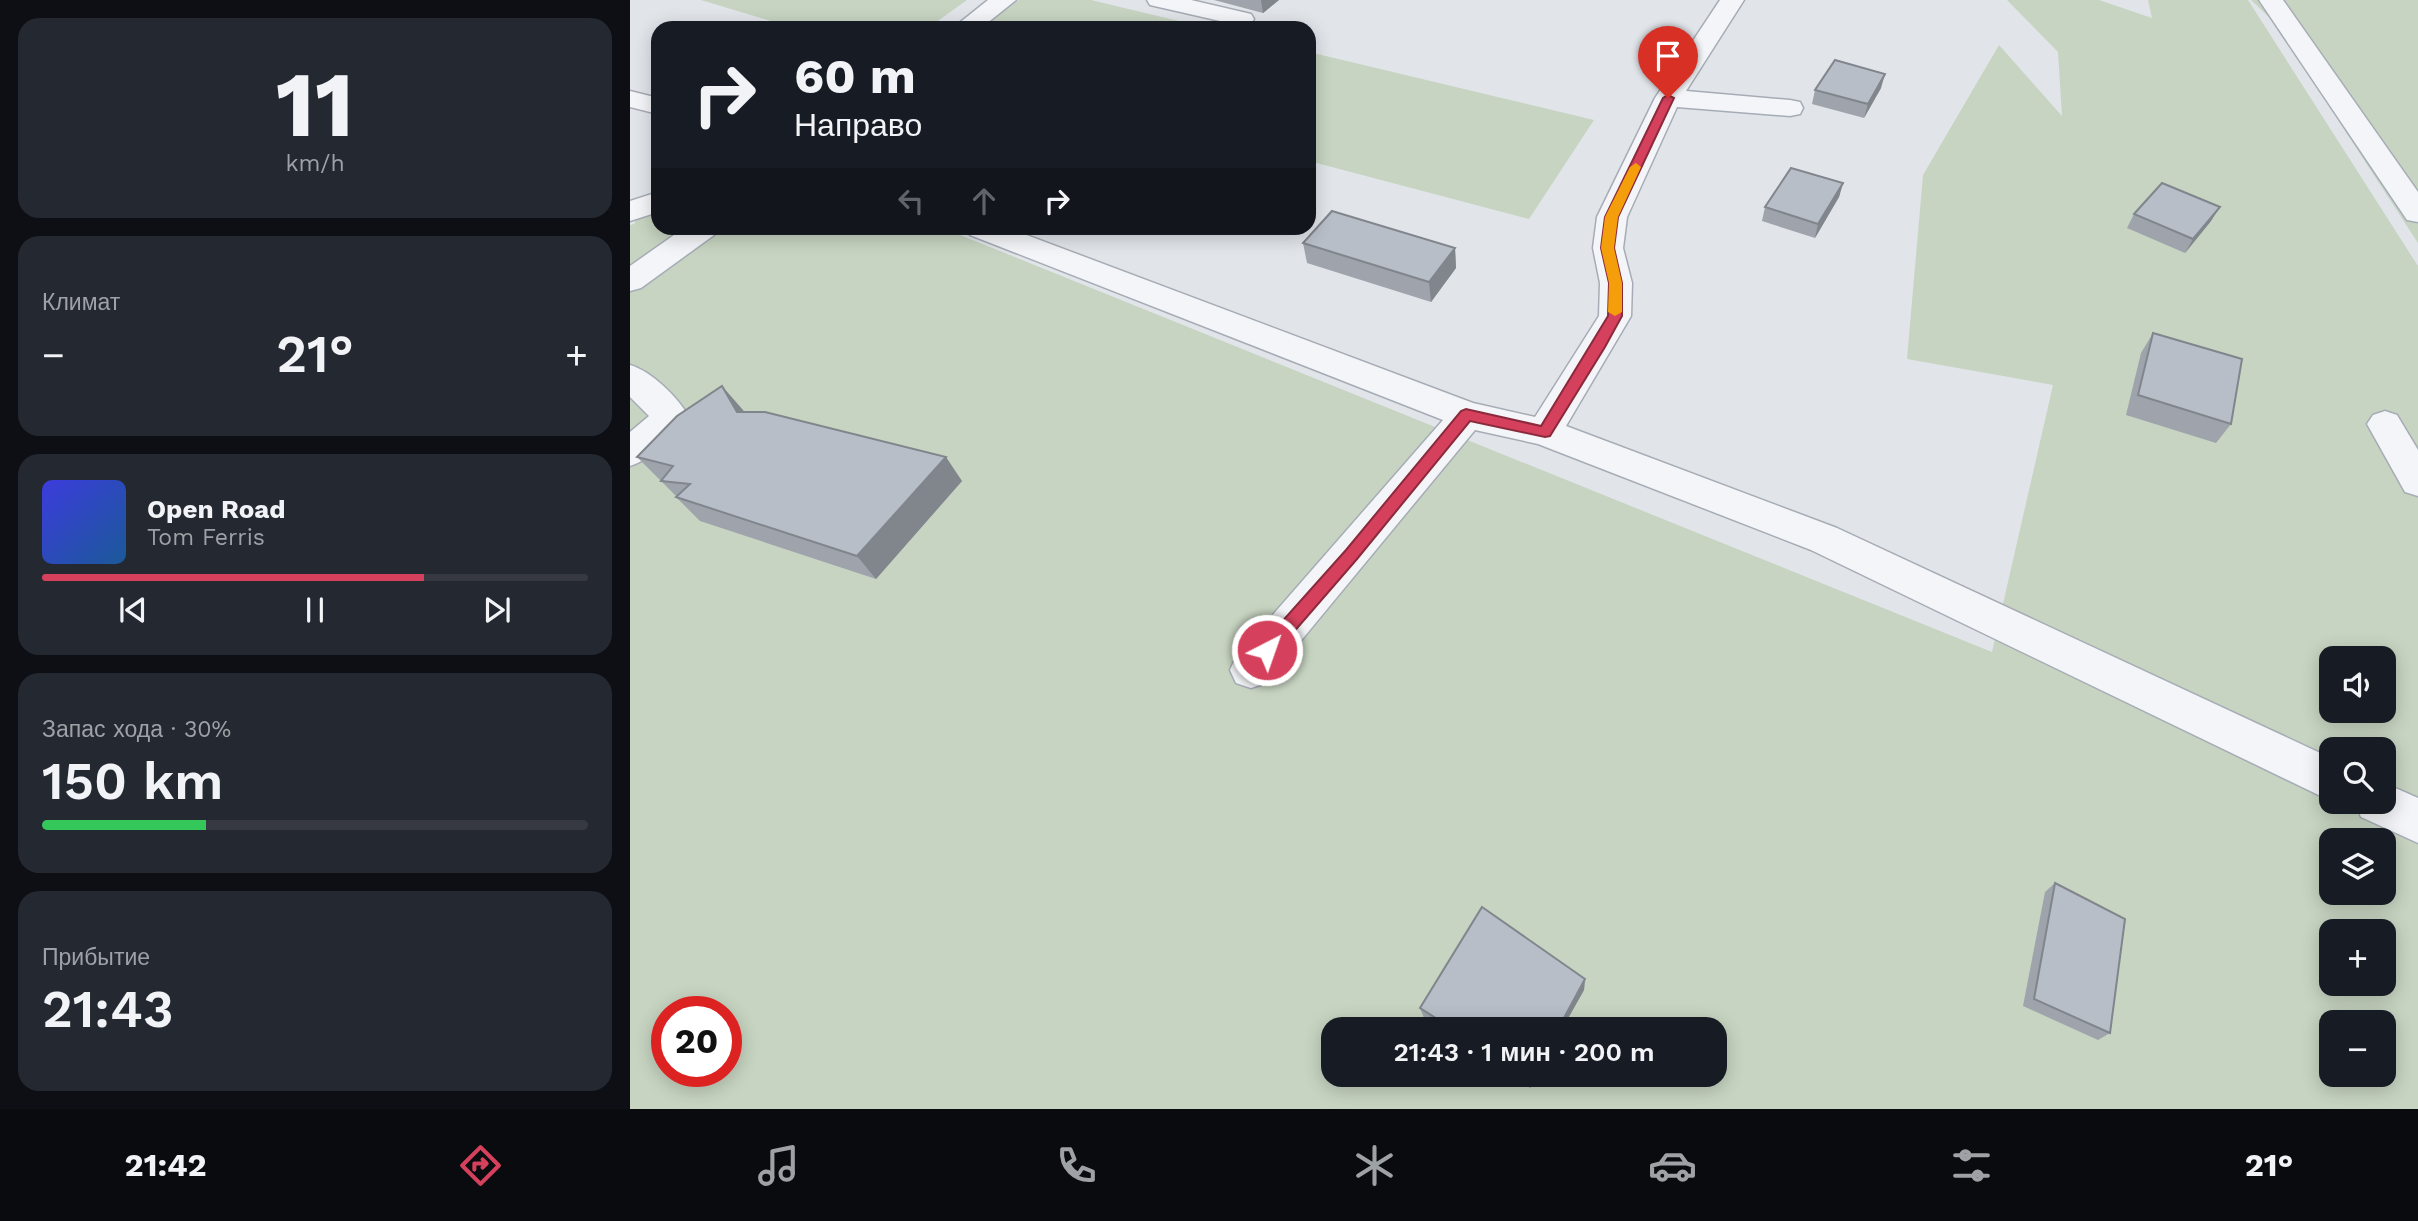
<!DOCTYPE html>
<html lang="ru">
<head>
<meta charset="utf-8">
<style>
  :root { --surface:#171b24; --page:#242831; --text:#f1f3f6; --muted:#9ea1a6; --line:#363941; --accent:#d5405c }
  body { margin:0; font-family:"Work Sans",sans-serif; background:var(--page); color:var(--text); height:100vh; display:flex; flex-direction:column; font-size:26px; white-space:nowrap }
  * { box-sizing:border-box; margin:0 }
  p { font-size:23px; color:var(--muted) }
  .icon { flex:none; width:38px; height:38px; fill:none; stroke:currentColor; stroke-width:2; stroke-linecap:round; stroke-linejoin:round }
  .map { position:relative; flex:1; overflow:hidden }
  .details { display:flex; flex-direction:column; gap:18px; padding:18px; background:#0d0f14; width:630px }
  .details>* { flex:none }
  .guide { position:absolute; left:21px; top:21px; width:665px; height:214px; border-radius:21px; box-shadow:0 4px 18px #0003; background:#171b24; color:var(--text); overflow:hidden }
  .controls { position:absolute; left:1689px; top:646px; display:grid; gap:14px }
  .controls a { display:grid; place-items:center; width:77px; height:77px; border-radius:14px; background:var(--surface); box-shadow:0 4px 18px #0003; font-size:35px }
  .speed { position:absolute; left:21px; top:996px; display:flex; gap:14px; font-size:35px; font-weight:700; text-align:center }
  .speed>* { display:grid; place-content:center; width:91px; height:91px; border-radius:50%; background:var(--surface); box-shadow:0 4px 18px #0003; line-height:1 }
  .speed .limit { border:10px solid #d22; background:#fff; color:#111 }
  .pin { position:absolute; display:grid; place-items:center; width:60px; height:60px; color:#fff; margin:-72px -30px; border-radius:50% 50% 50% 0; rotate:-45deg; box-shadow:0 0 7px #0007 }
  .pin .icon { rotate:45deg }
  .me { position:absolute; width:77px; margin:-38px; rotate:41deg; stroke-linejoin:round; filter:drop-shadow(0 0 5px #0008) }
  .turn { display:flex; align-items:center; gap:24px; height:147px; padding:0 28px; font-size:32px }
  .turn .icon { width:91px; height:91px; stroke-width:2.5 }
  .turn b { display:block; font-size:49px; line-height:60px }
  .lanes { display:flex; align-items:center; height:66px; padding:0 28px; background:#0003; justify-content:center; gap:35px; direction:ltr }
  .lanes .off { opacity:.35 }
  .big { font-size:52px; font-weight:600; line-height:1.1 }
  .details .card { flex:1; display:flex; flex-direction:column; justify-content:center; gap:10px; min-width:0; padding:0 24px; border-radius:21px; background:var(--page) }
  .details .dial { align-items:center; gap:0 }
  .dial b { font-size:91px; line-height:1 }
  .song { display:flex; align-items:center; gap:21px }
  .cover { width:84px; height:84px; border-radius:10px; background:linear-gradient(135deg,hsl(240 70% 55%),hsl(210 70% 35%)) }
  .played { height:7px; border-radius:4px; background:linear-gradient(90deg,var(--accent) 70%,var(--line) 70%) }
  .keys { display:flex; justify-content:space-around; direction:ltr }
  .heat { display:flex; justify-content:space-between; align-items:center; font-size:38px; direction:ltr }
  .charge { height:10px; border-radius:5px; background:linear-gradient(90deg,#34c759 30%,var(--line) 0) }
  .trip { position:absolute; left:691px; top:1017px; width:406px; height:70px; border-radius:21px; background:var(--surface); box-shadow:0 4px 18px #0003; font-weight:600; line-height:70px; text-align:center }
  .dock { display:flex; height:112px; justify-content:space-around; align-items:center; background:#090b0e; color:var(--muted) }
  .dock .icon { width:49px; height:49px }
  .dock .current { color:var(--accent) }
  .dock b { font-size:32px; color:var(--text) }
  main { display:flex; flex:1; min-height:0 }
  .map>svg:first-child { display:block }
  .green { fill:#c7d4c1; fill-rule:evenodd }
  .lines { fill:none; stroke-linecap:round; stroke-linejoin:round }
  .minor-casing { stroke:#a6acb5; stroke-width:3 }
  .minor { fill:#f4f5f8; fill-rule:evenodd }
  .wall { fill:#9ea3ac }
  .shaded-wall { fill:#81858c }
  .building { fill:#b8bec8; stroke:#81858c; stroke-width:2 }
  .route { fill:#d5405c; stroke:#8a2a3c; stroke-width:2 }
  .slow { fill:#f59e0b }
</style>
</head>
<body>
<main>
<section class="details">
<div class="card dial"><b>11</b><p>km/h</p></div>
<div class="card"><p>Климат</p>
<div class="heat"><a>−</a><b class="big">21°</b><a>+</a></div>
</div>
<div class="card">
<div class="song"><i class="cover"></i><div><b>Open Road</b><p>Tom Ferris</p></div></div>
<div class="played"></div>
<div class="keys"><svg class="icon" aria-label="previous" viewBox="0 0 24 24"><path d="M18 5L8 12l10 7zM5 5v14"/></svg><svg class="icon" aria-label="pause" viewBox="0 0 24 24"><path d="M8 5v14M16 5v14"/></svg><svg class="icon" aria-label="next" viewBox="0 0 24 24"><path d="M6 5l10 7-10 7zM19 5v14"/></svg></div>
</div>
<div class="card"><p>Запас хода · 30%</p><b class="big">150 km</b><div class="charge"></div></div>
<div class="card"><p>Прибытие</p><b class="big">21:43</b></div>
</section>
<div class="map">
<svg width="1788" height="1109" viewBox="0 0 1788 1109">
  <rect width="100%" height="100%" fill="#e1e5ea"/>
  <g class="green">
    <path d="M 71,0 L 337,0 L 298,28 L 164,28 Z"/>
    <path d="M 389,0 L 461,0 L 578,28 L 350,28 Z"/>
    <path d="M 1377,0 L 1469,0 L 1522,18 L 1518,0 L 1618,0 L 1788,266 L 1788,1109 L 0,1109 L 0,225 L 4,224 L 28,179 L 28,228 L 313,228 L 1362,652 L 1423,385 L 1277,359 L 1293,175 L 1369,45 L 1432,116 L 1428,52 ZM 1701,658 L 1754,658 L 1754,710 L 1701,710 ZM 1701,749 L 1754,749 L 1754,802 L 1701,802 ZM 1701,840 L 1754,840 L 1754,892 L 1701,892 ZM 1701,931 L 1754,931 L 1754,984 L 1701,984 ZM 37,1012 L 96,1012 L 96,1071 L 37,1071 ZM 1701,1022 L 1754,1022 L 1754,1074 L 1701,1074 ZM 704,1029 L 1085,1029 L 1085,1074 L 704,1074 Z"/>
    <path d="M 1621,0 L 1788,0 L 1788,243 L 1645,23 Z"/>
    <path d="M 679,52 L 964,120 L 899,219 L 679,161 Z"/>
  </g>
  <g class="lines">
    <defs>
      <g id="minor">
        <path d="M 358,0 L 386,0 L 351,28 L 323,28 Z"/>
        <path d="M 517,0 L 561,0 L 621,14 L 624,19 L 621,24 L 612,26 L 520,5 Z"/>
        <path d="M 1090,0 L 1114,0 L 1056,91 L 1160,100 L 1170,102 L 1173,108 L 1170,114 L 1160,116 L 1047,107 L 997,217 L 993,248 L 1002,283 L 1001,316 L 936,426 L 1207,528 L 1701,758 L 1701,801 L 1181,550 L 908,444 L 845,430 L 636,683 L 621,688 L 606,683 L 600,670 L 606,657 L 813,420 L 340,235 L 336,228 L 378,228 L 843,403 L 905,417 L 969,316 L 970,283 L 963,248 L 967,217 L 1025,98 Z"/>
        <path d="M 1629,0 L 1653,0 L 1788,192 L 1788,222 L 1777,220 Z"/>
        <path d="M 0,91 L 28,98 L 28,114 L 0,107 Z"/>
        <path d="M 28,192 L 28,212 L 0,221 L 0,201 Z"/>
        <path d="M 54,228 L 88,228 L 84,235 L 11,288 L 0,291 L 0,266 Z"/>
        <path d="M 0,365 C 21,371 48,397 59,417 C 49,436 21,459 0,466 L 0,432 L 19,416 L 0,397 Z"/>
        <path d="M 1755,411 L 1767,415 L 1788,450 L 1788,496 L 1775,492 L 1737,424 L 1743,415 Z"/>
        <path d="M 1754,783 L 1788,798 L 1788,843 L 1731,817 L 1725,802 L 1754,802 Z"/>
      </g>
    </defs>
    <use href="#minor" class="minor-casing"/>
    <use href="#minor" class="minor"/>
  </g>
  <g class="wall">
    <path d="M 584,0 L 649,0 L 633,13 Z"/>
    <path d="M 1251,88 L 1234,118 L 1182,104 L 1185,90 Z"/>
    <path d="M 1213,183 L 1209,197 L 1185,238 L 1132,221 L 1135,207 Z"/>
    <path d="M 1504,214 L 1581,221 L 1555,253 L 1497,228 Z"/>
    <path d="M 673,243 L 825,248 L 826,268 L 801,302 L 677,263 Z"/>
    <path d="M 1523,333 L 1601,424 L 1586,443 L 1496,415 L 1511,353 Z"/>
    <path d="M 113,410 L 114,412 L 332,481 L 246,579 L 70,521 L 46,497 L 47,497 L 7,457 Z"/>
    <path d="M 1425,883 L 1480,1033 L 1468,1040 L 1393,1006 L 1415,892 Z"/>
    <path d="M 955,979 L 954,990 L 932,1029 L 811,1029 L 794,1018 L 790,1008 Z"/>
    <path d="M 879,1074 L 908,1074 L 900,1088 Z"/>
  </g>
  <g class="shaded-wall">
    <path d="M 631,0 L 649,0 L 633,13 Z"/>
    <path d="M 1255,74 L 1251,88 L 1234,118 L 1238,104 Z"/>
    <path d="M 1213,183 L 1209,197 L 1185,238 L 1188,224 Z"/>
    <path d="M 1590,207 L 1581,221 L 1555,253 L 1563,239 Z"/>
    <path d="M 825,248 L 826,268 L 801,302 L 799,282 Z"/>
    <path d="M 92,386 L 113,410 L 128,437 L 107,412 Z"/>
    <path d="M 316,457 L 332,481 L 246,579 L 227,556 Z"/>
    <path d="M 955,979 L 954,990 L 932,1029 L 928,1029 Z"/>
    <path d="M 903,1074 L 908,1074 L 900,1088 L 900,1080 Z"/>
  </g>
  <g class="building">
    <path d="M 1205,60 L 1255,74 L 1238,104 L 1185,90 Z"/>
    <path d="M 1161,168 L 1213,183 L 1188,224 L 1135,207 Z"/>
    <path d="M 1532,183 L 1590,207 L 1563,239 L 1504,214 Z"/>
    <path d="M 702,211 L 825,248 L 799,282 L 673,243 Z"/>
    <path d="M 1523,333 L 1612,359 L 1601,424 L 1508,395 Z"/>
    <path d="M 92,386 L 107,412 L 135,412 L 316,457 L 227,556 L 46,497 L 60,484 L 31,481 L 43,466 L 7,457 L 47,416 Z"/>
    <path d="M 1425,883 L 1495,919 L 1480,1033 L 1404,999 Z"/>
    <path d="M 852,907 L 955,979 L 928,1029 L 823,1029 L 790,1008 Z"/>
    <path d="M 892,1074 L 903,1074 L 900,1080 Z"/>
  </g>
  <path class="route" d="M 1038,95 L 1044,98 L 988,217 L 984,248 L 992,283 L 992,316 L 975,347 L 920,436 L 915,437 L 840,421 L 727,559 L 643,656 L 637,658 L 631,656 L 629,650 L 631,645 L 716,550 L 831,411 L 836,409 L 911,426 L 978,316 L 979,283 L 971,248 L 975,217 L 1033,98 Z"/>
  <path class="slow" d="M 1006,163 L 1011,167 L 988,217 L 984,248 L 992,283 L 992,312 L 985,316 L 978,312 L 979,283 L 971,248 L 975,217 L 1000,167 Z"/>
</svg>
<div class="controls">
<a><svg class="icon" aria-label="sound" viewBox="0 0 24 24"><path d="M4 9h4l5-4v14l-5-4H4zM17 9q2 3 0 6"/></svg></a>
<a><svg class="icon" aria-label="search" viewBox="0 0 24 24"><circle cx="10" cy="10" r="6"/><path d="M15 15l6 6"/></svg></a>
<a><svg class="icon" aria-label="layers" viewBox="0 0 24 24"><path d="M12 4l9 5-9 5-9-5zM3 14l9 5 9-5"/></svg></a>
<a>+</a>
<a>−</a>
</div>
<div class="speed"><div class="limit">20</div></div>
<div class="pin" style="left:1038px;top:98px;background:#d93025"><svg class="icon" aria-label="arrive" viewBox="0 0 24 24"><path d="M6 21V4h12l-3 4 3 4H6"/></svg></div>
<svg class="me" style="left:637px;top:650px" viewBox="-20 -20 40 40"><circle r="17" fill="#d5405c" stroke="#fff" stroke-width="3"/><path d="M0-11L8 9 0 5-8 9z" fill="#fff"/></svg>
<div class="trip">21:43 · 1 мин · 200 m</div>
<div class="guide">
<div class="turn"><svg class="icon" aria-label="right" viewBox="0 0 24 24"><path d="M7 20v-9h11M14 6l5 5-5 5"/></svg><div><b>60 m</b>Направо</div></div>
<div class="lanes"><svg class="icon off" aria-label="left" viewBox="0 0 24 24"><path d="M17 20v-9H6M10 6l-5 5 5 5"/></svg><svg class="icon off" aria-label="ahead" viewBox="0 0 24 24"><path d="M12 20V5M6 11l6-6 6 6"/></svg><svg class="icon" aria-label="right" viewBox="0 0 24 24"><path d="M7 20v-9h11M14 6l5 5-5 5"/></svg></div>
</div>
</div>
</main>
<nav class="dock">
<b>21:42</b>
<svg class="icon current" aria-label="directions" viewBox="0 0 24 24"><path d="M12 3l9 9-9 9-9-9zM9 14v-3h6M13 9l2 2-2 2"/></svg>
<svg class="icon" aria-label="music" viewBox="0 0 24 24"><path d="M9 18V5l10-2v13"/><circle cx="6" cy="18" r="3"/><circle cx="16" cy="16" r="3"/></svg>
<svg class="icon" aria-label="phone" viewBox="0 0 24 24"><path d="M5 4h4l2 5-3 2q2 4 5 5l2-3 5 2v4C11 20 4 13 5 4z"/></svg>
<svg class="icon" aria-label="climate" viewBox="0 0 24 24"><path d="M12 3v18M4 7l16 10M4 17L20 7"/></svg>
<svg class="icon" aria-label="car" viewBox="0 0 24 24"><path d="M5 17H2v-5l4-1 3-4h7l3 4 3 1v5h-3M9 17h6M6 11h13"/><circle cx="7" cy="17" r="2"/><circle cx="17" cy="17" r="2"/></svg>
<svg class="icon" aria-label="filters" viewBox="0 0 24 24"><path d="M4 7h16M4 17h16"/><circle cx="9" cy="7" r="2"/><circle cx="15" cy="17" r="2"/></svg>
<b>21°</b>
</nav>
</body>
</html>
